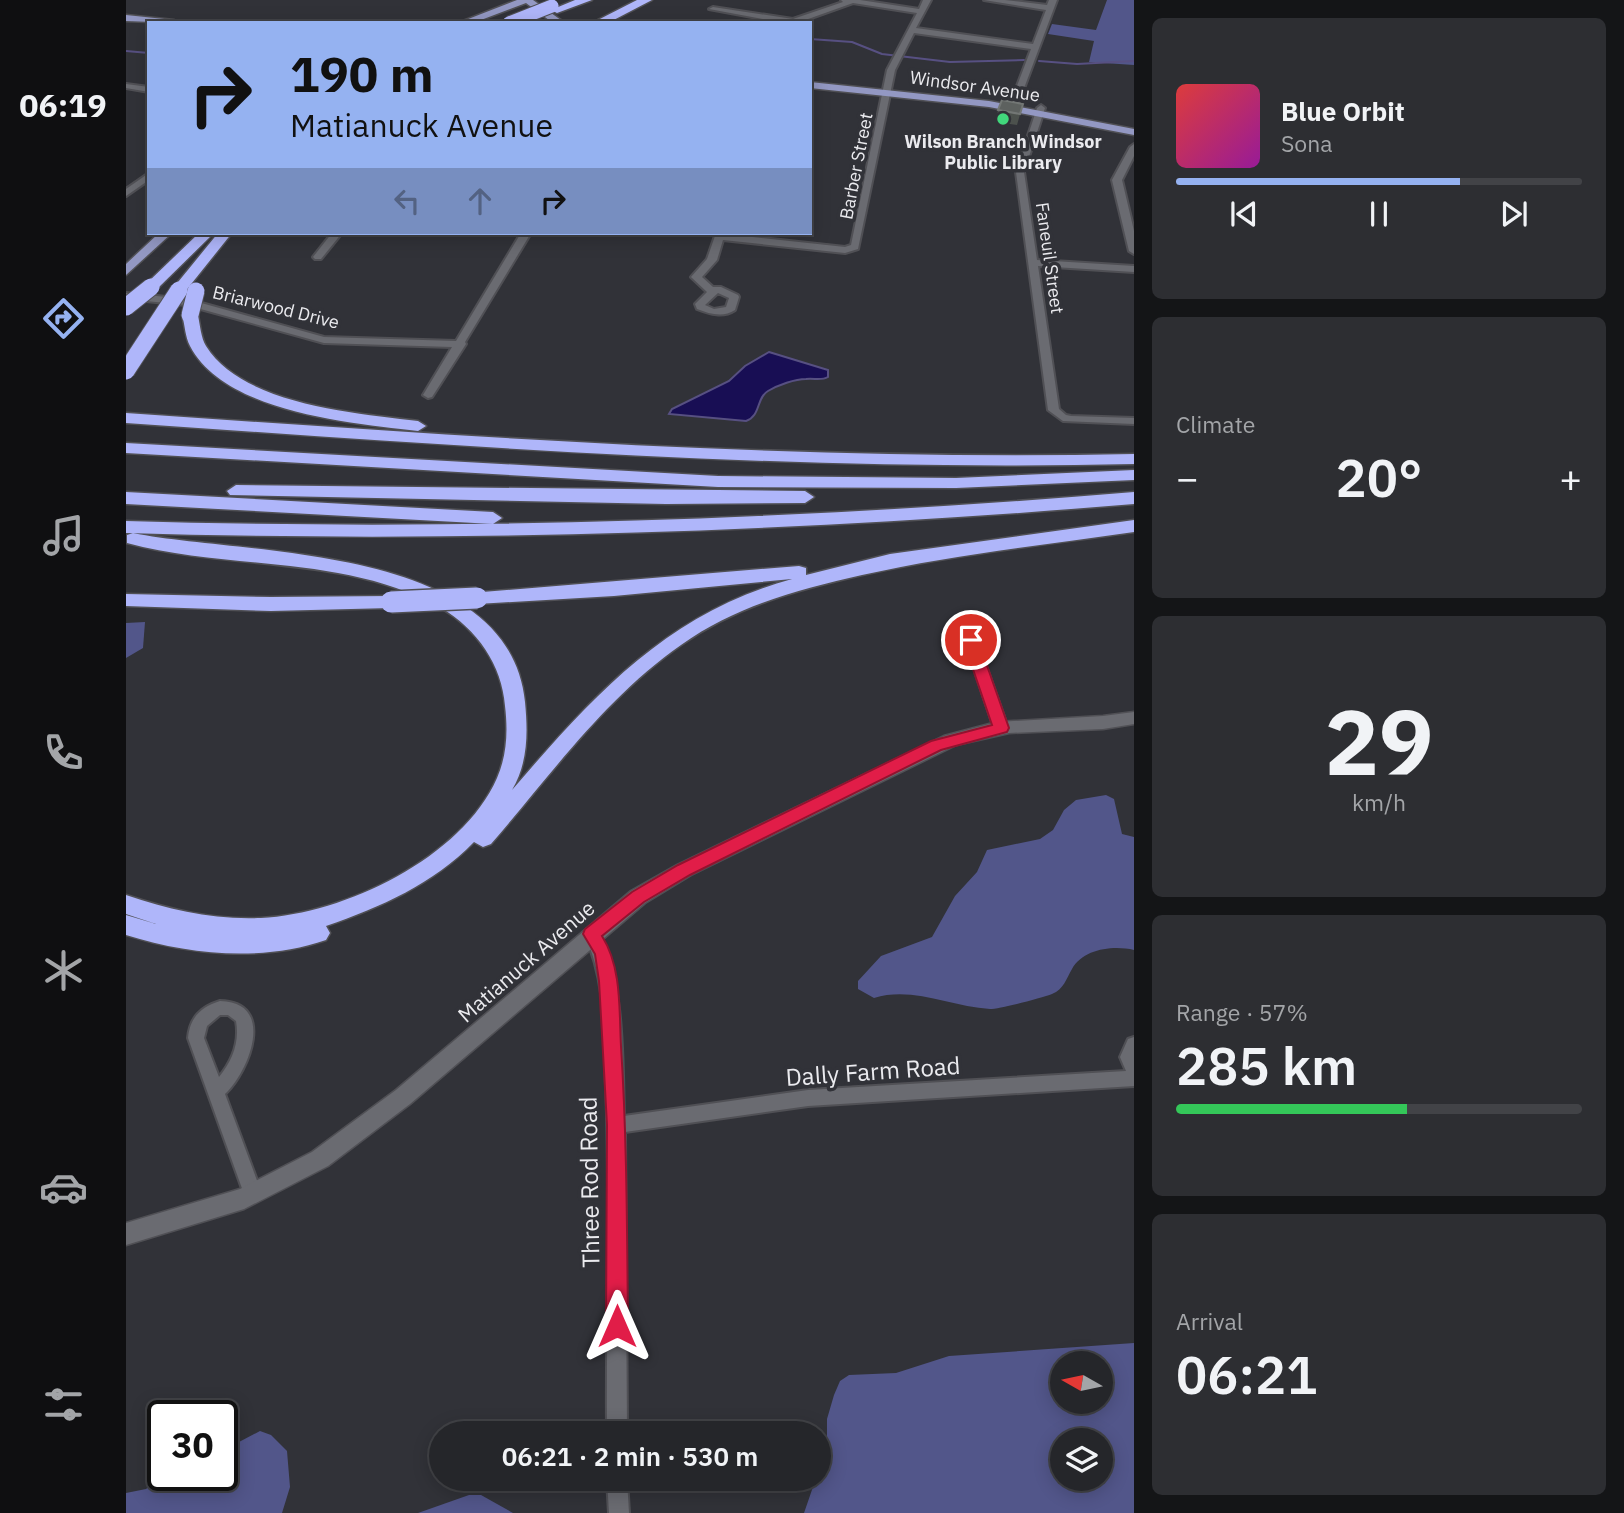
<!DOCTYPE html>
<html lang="en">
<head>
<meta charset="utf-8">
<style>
  :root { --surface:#25262a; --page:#2d2e32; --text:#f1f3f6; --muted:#a3a5a8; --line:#424347; --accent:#95b2f1 }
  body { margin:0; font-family:"IBM Plex Sans",sans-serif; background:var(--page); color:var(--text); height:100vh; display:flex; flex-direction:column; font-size:26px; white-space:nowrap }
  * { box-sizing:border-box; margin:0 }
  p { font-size:23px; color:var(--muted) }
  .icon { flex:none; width:38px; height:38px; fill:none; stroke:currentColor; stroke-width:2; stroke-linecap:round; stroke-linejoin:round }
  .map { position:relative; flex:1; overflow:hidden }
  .panel { display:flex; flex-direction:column; gap:18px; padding:18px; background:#141517; width:490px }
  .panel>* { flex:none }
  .banner { position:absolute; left:21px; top:21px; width:665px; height:214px; border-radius:0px; box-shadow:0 4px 18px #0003,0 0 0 2px var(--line); background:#95b2f1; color:#111; overflow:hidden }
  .needle { width:46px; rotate:279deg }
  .buttons { position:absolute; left:924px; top:1351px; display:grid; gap:14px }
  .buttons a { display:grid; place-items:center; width:63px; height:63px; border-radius:50%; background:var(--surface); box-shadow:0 4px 18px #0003,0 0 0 2px var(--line); font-size:35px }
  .speed { position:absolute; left:21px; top:1400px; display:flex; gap:14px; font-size:35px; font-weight:700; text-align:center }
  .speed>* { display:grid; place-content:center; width:91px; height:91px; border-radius:50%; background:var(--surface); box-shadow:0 4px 18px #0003,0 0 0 2px var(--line); line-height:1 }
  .speed .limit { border:4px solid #111; border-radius:10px; background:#fff; color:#111 }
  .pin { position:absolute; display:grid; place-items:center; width:60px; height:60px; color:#fff; margin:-30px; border:4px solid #fff; border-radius:50%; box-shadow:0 2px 7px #0007 }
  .me { position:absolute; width:77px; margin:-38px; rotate:0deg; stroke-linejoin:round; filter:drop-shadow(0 0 5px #0008) }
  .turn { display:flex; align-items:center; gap:24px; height:147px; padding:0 28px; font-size:32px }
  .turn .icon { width:91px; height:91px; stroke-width:2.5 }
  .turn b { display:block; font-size:49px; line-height:60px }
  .lanes { display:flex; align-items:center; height:66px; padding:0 28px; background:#0003; justify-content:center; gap:35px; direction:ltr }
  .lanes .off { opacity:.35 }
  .big { font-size:52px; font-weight:600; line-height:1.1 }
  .panel .tile { flex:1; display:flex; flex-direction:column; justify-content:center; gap:10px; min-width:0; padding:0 24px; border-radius:10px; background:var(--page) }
  .panel .dial { align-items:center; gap:0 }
  .dial b { font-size:91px; line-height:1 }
  .song { display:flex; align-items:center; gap:21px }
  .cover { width:84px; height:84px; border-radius:10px; background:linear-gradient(135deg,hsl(0 70% 55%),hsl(300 70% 35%)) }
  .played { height:7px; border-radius:4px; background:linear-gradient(90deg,var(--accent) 70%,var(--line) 70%) }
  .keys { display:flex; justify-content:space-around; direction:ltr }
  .heat { display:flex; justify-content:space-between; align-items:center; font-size:38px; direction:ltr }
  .charge { height:10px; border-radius:5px; background:linear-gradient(90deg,#34c759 57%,var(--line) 0) }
  .trip { position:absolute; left:303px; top:1421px; width:402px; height:70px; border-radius:35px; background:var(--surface); box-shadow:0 4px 18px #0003,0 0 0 2px var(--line); font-weight:600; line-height:70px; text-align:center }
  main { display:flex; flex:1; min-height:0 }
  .tabs { display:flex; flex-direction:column; width:126px; justify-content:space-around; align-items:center; background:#0f0f11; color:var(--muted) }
  .tabs .icon { width:49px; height:49px }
  .tabs .current { color:var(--accent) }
  .tabs b { font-size:32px; color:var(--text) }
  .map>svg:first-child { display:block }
  .green { fill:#52568a; fill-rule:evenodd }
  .water { fill:#180e54; stroke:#575082; stroke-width:2 }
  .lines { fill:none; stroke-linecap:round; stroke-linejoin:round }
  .stream { stroke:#575082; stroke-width:2 }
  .minor-casing { stroke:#505055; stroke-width:4 }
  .tertiary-casing { stroke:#505055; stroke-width:3 }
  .primary-casing { stroke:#505055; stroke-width:3 }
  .motorway-casing { stroke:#505055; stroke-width:3 }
  .minor { fill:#6a6b71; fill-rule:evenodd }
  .tertiary { fill:#6a6b71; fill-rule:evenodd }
  .primary { fill:#9398c3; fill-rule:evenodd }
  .motorway { fill:#afb6fa; fill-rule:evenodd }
  .motorway-bridge-far2-casing { stroke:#505055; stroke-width:15; stroke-linecap:butt }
  .motorway-bridge-far1-casing { stroke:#505055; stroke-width:19; stroke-linecap:butt }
  .motorway-bridge-casing { stroke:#505055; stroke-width:24; stroke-linecap:butt }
  .motorway-bridge-far2 { stroke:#afb6fa; stroke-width:13 }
  .motorway-bridge-far1 { stroke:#afb6fa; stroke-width:17 }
  .motorway-bridge { stroke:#afb6fa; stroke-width:21 }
  .wall { fill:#4c514d }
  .building { fill:#5d615f; stroke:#737775; stroke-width:2 }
  .route { fill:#e11d48; stroke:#92132f; stroke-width:2 }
  .poi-dot { fill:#41d77c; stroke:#313238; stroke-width:2.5 }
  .labels { text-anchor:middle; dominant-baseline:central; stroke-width:7; stroke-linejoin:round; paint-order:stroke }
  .far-street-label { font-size:18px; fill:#ebebef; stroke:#313238 }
  .far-poi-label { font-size:18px; font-weight:bold; fill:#ebebef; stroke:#313238 }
  .street-label { font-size:21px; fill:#ebebef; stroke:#313238 }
  .near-street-label { font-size:24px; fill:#ebebef; stroke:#313238 }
</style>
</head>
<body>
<main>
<nav class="tabs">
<b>06:19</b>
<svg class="icon current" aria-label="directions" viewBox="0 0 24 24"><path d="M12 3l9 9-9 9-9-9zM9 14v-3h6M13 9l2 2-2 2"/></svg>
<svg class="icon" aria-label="music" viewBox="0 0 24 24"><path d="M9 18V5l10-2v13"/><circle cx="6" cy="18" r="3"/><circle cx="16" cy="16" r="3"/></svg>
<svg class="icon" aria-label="phone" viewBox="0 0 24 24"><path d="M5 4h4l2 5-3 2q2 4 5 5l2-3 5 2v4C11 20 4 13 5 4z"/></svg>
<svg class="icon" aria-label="climate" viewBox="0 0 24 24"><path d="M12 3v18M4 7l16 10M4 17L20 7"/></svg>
<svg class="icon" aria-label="car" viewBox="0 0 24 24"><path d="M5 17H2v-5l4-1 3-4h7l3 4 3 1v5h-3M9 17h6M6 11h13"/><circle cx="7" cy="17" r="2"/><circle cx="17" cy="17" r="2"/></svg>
<svg class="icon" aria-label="filters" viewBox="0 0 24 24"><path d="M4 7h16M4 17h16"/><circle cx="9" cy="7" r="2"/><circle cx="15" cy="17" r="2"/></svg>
</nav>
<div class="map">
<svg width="1008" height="1513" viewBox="0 0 1008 1513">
  <rect width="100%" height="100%" fill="#313238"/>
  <g class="green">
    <path d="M 981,0 L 1008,0 L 1008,65 L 963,62 L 968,41 L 922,34 L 926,24 L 970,30 Z"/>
    <path d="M 19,622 L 17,648 L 0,658 L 0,623 Z"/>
    <path d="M 980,795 L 988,799 L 996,834 L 1008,837 L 1008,950 C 987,945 957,949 946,969 C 940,979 938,989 926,994 C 916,998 873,1009 864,1009 C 825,1007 787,986 748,998 L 732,989 L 732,981 L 755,956 L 806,937 L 829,896 L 851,872 L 861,850 L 914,839 L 927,830 L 938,810 L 950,800 Z"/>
    <path d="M 1008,1343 L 1008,1513 L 678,1513 L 688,1484 L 693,1479 L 701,1447 L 701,1419 L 708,1395 L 714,1381 L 723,1375 L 770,1373 L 823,1356 ZM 975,1363 L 975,1402 L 936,1402 L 936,1363 ZM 975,1440 L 975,1479 L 936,1479 L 936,1440 Z"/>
    <path d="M 134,1431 L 145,1435 L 161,1451 L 164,1487 L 156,1513 L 0,1513 L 0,1493 L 20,1489 L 37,1475 L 96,1475 L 96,1451 Z"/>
    <path d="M 343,1495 L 355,1495 L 387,1513 L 292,1513 Z"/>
  </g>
  <path class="water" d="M 643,352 L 702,370 L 702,377 C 695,381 689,378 680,379 C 669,379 652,385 642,391 C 630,398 635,416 620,421 L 543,414 L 546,409 L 603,381 L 619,366 Z"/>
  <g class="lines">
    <g class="stream">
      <path d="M 493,20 L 511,23"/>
      <path d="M 684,39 L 726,42 L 756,54 L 824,62 L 898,60"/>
      <path d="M 0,51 L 23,53"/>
      <path d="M 913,61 L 951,64 L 1008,61"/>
    </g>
    <defs>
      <g id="minor">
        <path d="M 715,0 L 734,0 L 793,9 L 797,0 L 805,0 L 790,28 L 907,44 L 920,10 L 858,0 L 879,0 L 921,5 L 923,0 L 931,0 L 891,107 L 887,110 L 883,107 L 905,49 L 788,33 L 769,70 L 732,249 L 719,253 L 597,240 L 591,260 L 576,277 L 587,287 L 595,287 L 612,295 L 613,297 L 609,310 C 597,318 584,314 571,309 L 569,304 L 581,292 L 565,277 L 581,259 L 590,233 L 719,247 L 725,245 L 761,70 L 791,13 L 727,3 L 671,23 L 658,23 L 583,9 L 587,7 L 667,19 L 717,2 ZM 592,293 L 603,298 L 600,307 L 588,309 L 579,305 Z"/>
        <path d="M 0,84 L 23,87 L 23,92 L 0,88 Z"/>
        <path d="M 915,105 L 919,108 L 898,172 L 911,260 L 1008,266 L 1008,272 L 912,266 L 933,409 L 940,415 L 945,416 L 1008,418 L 1008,424 L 937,421 L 922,410 L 890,172 L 911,108 Z"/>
        <path d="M 1008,144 L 1008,156 L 996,180 L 1008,231 L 1008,254 L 1003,251 L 986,180 L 1004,147 Z"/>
        <path d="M 23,173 L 23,180 L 0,196 L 0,189 Z"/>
        <path d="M 206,233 L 216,233 L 195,259 L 189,259 L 187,257 Z"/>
        <path d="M 395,233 L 405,233 L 339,342 L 340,344 L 306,397 L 302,398 L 297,395 L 326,347 L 198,343 L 60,305 L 0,299 L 0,293 L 61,299 L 198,337 L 330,341 Z"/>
        <path d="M 837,614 L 843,618 L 882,728 L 880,732 L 870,732 L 868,728 L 831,618 Z"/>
        <path d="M 466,927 L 471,929 C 499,986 496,1054 498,1116 L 682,1090 L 1000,1071 L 994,1057 L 1002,1039 L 1008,1037 L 1008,1086 L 682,1106 L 499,1132 L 501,1433 L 481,1433 C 480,1318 485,1202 480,1086 C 478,1035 481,981 458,934 L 461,929 Z"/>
        <path d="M 94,1001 C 150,1002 124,1070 99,1094 L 136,1194 L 133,1200 L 127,1203 L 121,1200 L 118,1194 L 62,1038 C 64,1017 75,1007 94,1001 ZM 94,1015 L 102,1015 L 110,1021 C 114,1042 106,1061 93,1077 L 78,1038 L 81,1026 Z"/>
        <path d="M 481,1479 L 501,1479 L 503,1513 L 483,1513 Z"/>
      </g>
      <path id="tertiary" d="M 1008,712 L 1008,724 L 977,729 L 883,733 L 830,745 L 565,875 L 519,903 L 284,1104 L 202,1166 L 118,1209 L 0,1245 L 0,1223 L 114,1189 L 186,1152 L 270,1090 L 505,891 L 551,865 L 818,736 L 871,722 L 977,716 Z"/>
      <g id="primary">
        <path d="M 391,0 L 407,0 L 439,23 L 427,23 L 400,3 L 347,23 L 332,23 Z"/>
        <path d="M 0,15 L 48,20 L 53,23 L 0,21 Z"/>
        <path d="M 684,82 L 863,101 L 1008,129 L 1008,135 L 863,107 L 684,88 Z"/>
        <path d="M 33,233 L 46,233 L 0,275 L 0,264 Z"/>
      </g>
      <g id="motorway">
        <path d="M 449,0 L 466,0 L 431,13 L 425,10 Z"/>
        <path d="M 511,0 L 526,0 L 482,23 L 466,23 Z"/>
        <path d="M 73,233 L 88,233 L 30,290 L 20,290 L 20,284 Z"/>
        <path d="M 92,233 L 106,233 L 58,293 L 48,293 L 48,287 Z"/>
        <path d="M 64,310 L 72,315 C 74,325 75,338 80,346 C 117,405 229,413 292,421 L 300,426 L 292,431 C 226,423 99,413 64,346 C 59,337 59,325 56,315 Z"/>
        <path d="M 0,413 C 336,436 671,461 1008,454 L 1008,464 C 671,472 336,446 0,423 Z"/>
        <path d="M 0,443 L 592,476 L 830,478 L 1008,470 L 1008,480 L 830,488 L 592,487 L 0,453 Z"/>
        <path d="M 110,485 L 679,491 L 688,497 L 679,503 L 540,504 L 104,495 L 101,491 Z"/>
        <path d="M 0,492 L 367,512 L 376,518 L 367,524 L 0,504 Z"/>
        <path d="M 1008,492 L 1008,504 C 672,532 337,543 0,533 L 0,521 C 337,531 672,520 1008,492 Z"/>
        <path d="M 1008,520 L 1008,532 C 917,545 826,555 736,575 C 671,590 610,606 555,645 C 479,698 424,776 365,844 L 357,847 L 348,842 C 307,884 255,907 200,926 L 204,933 L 200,940 C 136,962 64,955 0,935 L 0,915 L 30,924 L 0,914 L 0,895 C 45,910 87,920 135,918 C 218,914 336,858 371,778 C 381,755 382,731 379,706 C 376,665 351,629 315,608 C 218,554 105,571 1,543 L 1,535 L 7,533 C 121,556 383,543 399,702 C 402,733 402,763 386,790 C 467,696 541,613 666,579 L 488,596 L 351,604 L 342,598 L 344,593 L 673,566 L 680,568 L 680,575 L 764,554 Z"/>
        <path d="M 0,594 L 145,597 L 265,596 L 274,602 L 265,608 L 145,611 L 0,606 Z"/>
      </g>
    </defs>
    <use href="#minor" class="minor-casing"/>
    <use href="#tertiary" class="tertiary-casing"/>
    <use href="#primary" class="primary-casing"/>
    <use href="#motorway" class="motorway-casing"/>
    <use href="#minor" class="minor"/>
    <use href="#tertiary" class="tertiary"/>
    <use href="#primary" class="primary"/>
    <use href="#motorway" class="motorway"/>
    <defs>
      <path id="motorway-bridge-far2" d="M 383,23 L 426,6"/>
      <g id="motorway-bridge-far1">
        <path d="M 0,307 L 25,287"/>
        <path d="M 64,315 L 70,291"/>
        <path d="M 0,371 L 53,290"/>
      </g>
      <path id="motorway-bridge" d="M 265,602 L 351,598"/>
    </defs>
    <use href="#motorway-bridge-far2" class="motorway-bridge-far2-casing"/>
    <use href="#motorway-bridge-far1" class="motorway-bridge-far1-casing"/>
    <use href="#motorway-bridge" class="motorway-bridge-casing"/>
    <use href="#motorway-bridge-far2" class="motorway-bridge-far2"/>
    <use href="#motorway-bridge-far1" class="motorway-bridge-far1"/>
    <use href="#motorway-bridge" class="motorway-bridge"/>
  </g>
  <path class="wall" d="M 897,104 L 891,125 L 870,122 L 872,110 Z"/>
  <path class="building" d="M 876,100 L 897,104 L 894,114 L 872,110 Z"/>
  <path class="route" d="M 845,635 L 852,640 L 883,728 L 881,732 L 815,750 L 564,875 L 518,902 L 476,936 C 496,968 493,1009 495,1046 C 501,1139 501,1232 502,1326 L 498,1334 L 491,1337 L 483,1334 L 480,1326 L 481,1125 L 473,981 L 469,954 L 457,934 L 459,929 L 506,892 L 552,865 L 805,741 L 866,725 L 837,640 Z"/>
  <circle class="poi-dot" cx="877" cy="119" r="7"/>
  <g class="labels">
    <g class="far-street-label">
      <text transform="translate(849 86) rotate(8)">Windsor Avenue</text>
      <text transform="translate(730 166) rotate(-79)">Barber Street</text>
      <text transform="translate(924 258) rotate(82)">Faneuil Street</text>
      <text transform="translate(150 307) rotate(14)">Briarwood Drive</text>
    </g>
    <g class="far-poi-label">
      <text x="877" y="141">Wilson Branch Windsor<tspan x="877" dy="21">Public Library</tspan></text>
    </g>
    <g class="street-label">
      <text transform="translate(400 961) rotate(-41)">Matianuck Avenue</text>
    </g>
    <g class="near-street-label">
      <text transform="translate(747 1071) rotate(-4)">Dally Farm Road</text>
      <text transform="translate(463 1182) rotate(-91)">Three Rod Road</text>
    </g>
  </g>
</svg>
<div class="buttons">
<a><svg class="needle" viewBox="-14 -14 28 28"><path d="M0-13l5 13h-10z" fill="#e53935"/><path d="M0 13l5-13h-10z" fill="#a3a5a8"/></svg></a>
<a><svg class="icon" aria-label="layers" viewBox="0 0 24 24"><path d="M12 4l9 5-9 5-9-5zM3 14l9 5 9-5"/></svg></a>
</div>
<div class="speed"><div class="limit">30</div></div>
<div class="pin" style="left:845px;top:640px;background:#d93025"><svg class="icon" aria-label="arrive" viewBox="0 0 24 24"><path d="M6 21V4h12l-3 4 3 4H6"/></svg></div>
<svg class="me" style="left:491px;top:1326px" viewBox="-20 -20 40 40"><path d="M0-17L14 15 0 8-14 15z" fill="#e11d48" stroke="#fff" stroke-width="4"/></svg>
<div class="trip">06:21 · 2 min · 530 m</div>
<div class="banner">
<div class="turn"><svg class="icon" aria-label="right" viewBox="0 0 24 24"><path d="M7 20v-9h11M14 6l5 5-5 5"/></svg><div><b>190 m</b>Matianuck Avenue</div></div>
<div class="lanes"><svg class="icon off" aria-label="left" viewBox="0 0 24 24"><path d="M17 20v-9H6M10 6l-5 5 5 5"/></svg><svg class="icon off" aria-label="ahead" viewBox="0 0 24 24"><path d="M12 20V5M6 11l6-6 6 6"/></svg><svg class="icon" aria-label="right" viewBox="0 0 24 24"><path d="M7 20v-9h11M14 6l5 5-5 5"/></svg></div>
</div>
</div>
<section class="panel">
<div class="tile">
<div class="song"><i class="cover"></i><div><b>Blue Orbit</b><p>Sona</p></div></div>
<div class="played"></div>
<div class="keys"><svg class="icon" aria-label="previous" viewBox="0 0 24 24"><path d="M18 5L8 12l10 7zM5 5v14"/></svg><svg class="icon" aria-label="pause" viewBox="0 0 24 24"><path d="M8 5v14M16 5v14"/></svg><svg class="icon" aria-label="next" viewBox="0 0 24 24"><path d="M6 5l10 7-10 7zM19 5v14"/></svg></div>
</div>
<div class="tile"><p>Climate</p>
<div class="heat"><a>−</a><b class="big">20°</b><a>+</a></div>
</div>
<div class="tile dial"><b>29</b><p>km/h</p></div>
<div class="tile"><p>Range · 57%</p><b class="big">285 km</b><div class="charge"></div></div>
<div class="tile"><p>Arrival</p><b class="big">06:21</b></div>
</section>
</main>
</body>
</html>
